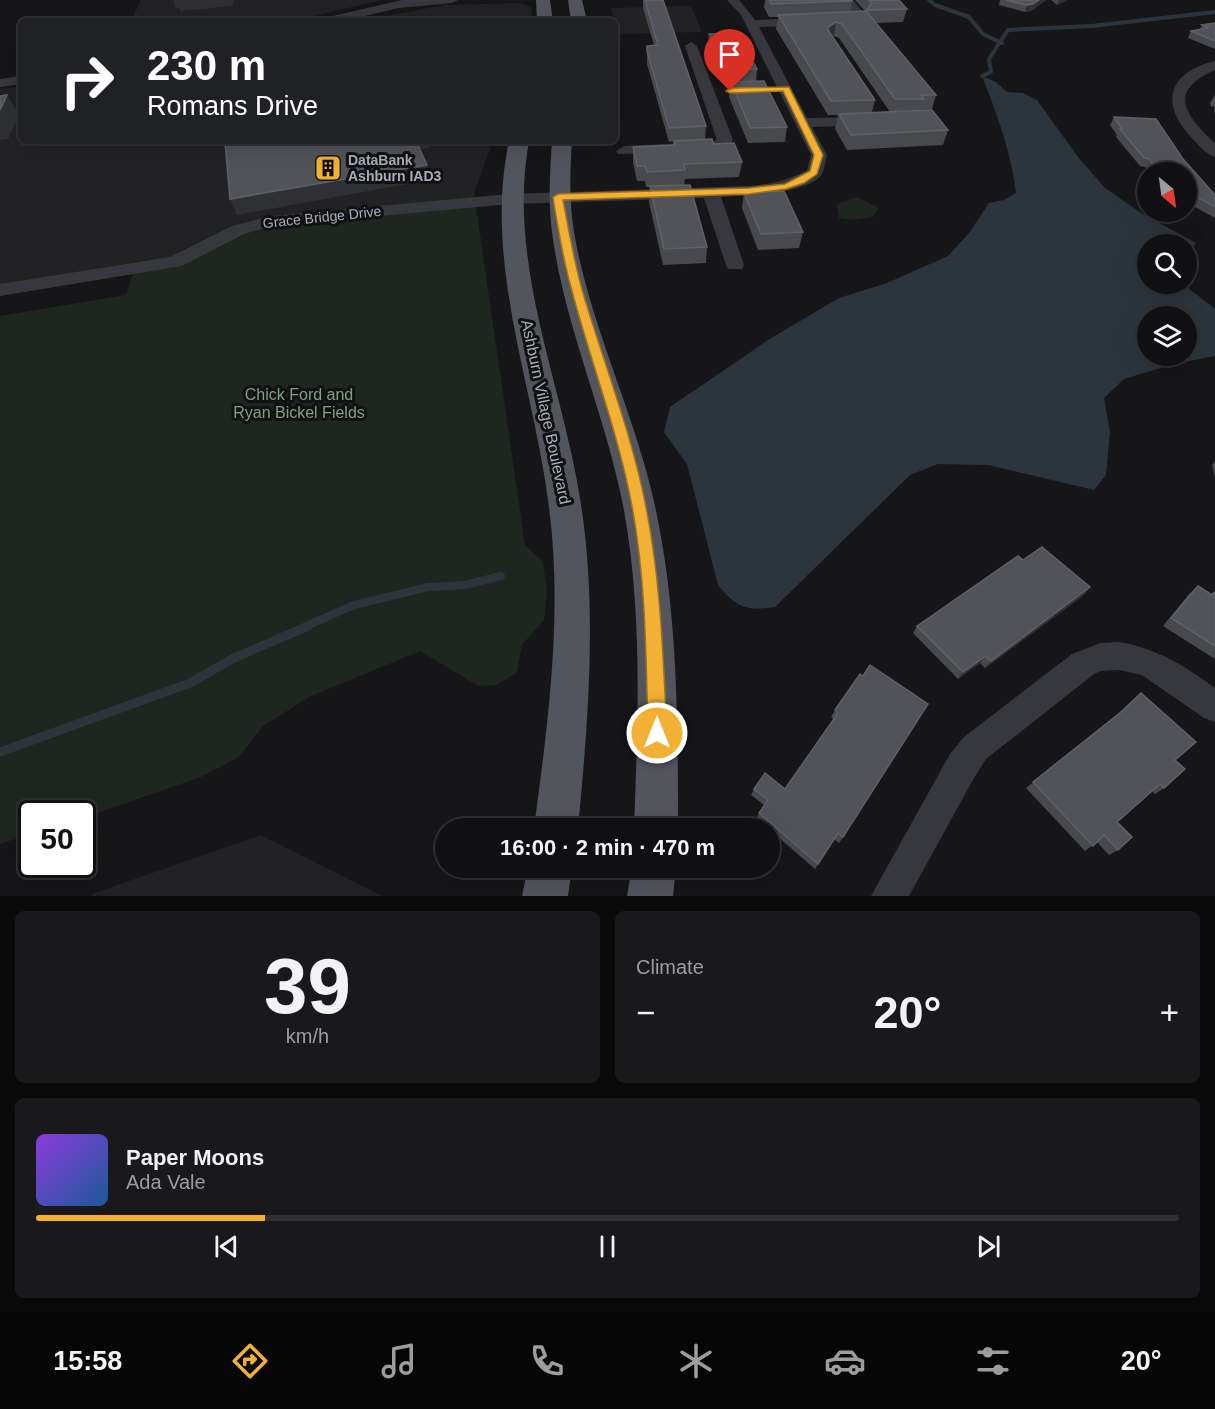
<!DOCTYPE html>
<html lang="en">
<head>
<meta charset="utf-8">
<style>
  :root { --surface:#101012; --page:#19191b; --text:#f1f3f6; --muted:#9c9d9f; --line:#303032; --accent:#f2b134 }
  body { margin:0; font-family:Helvetica,sans-serif; background:var(--page); color:var(--text); height:100vh; display:flex; flex-direction:column; font-size:22px; white-space:nowrap }
  * { box-sizing:border-box; margin:0 }
  p { font-size:20px; color:var(--muted) }
  .icon { flex:none; width:33px; height:33px; fill:none; stroke:currentColor; stroke-width:2; stroke-linecap:round; stroke-linejoin:round }
  .map { position:relative; height:896px; overflow:hidden }
  .details { display:flex; flex-direction:column; gap:15px; padding:15px; background:#09090a; flex:1 }
  .details>* { flex:none }
  .hud { position:absolute; left:18px; top:18px; width:600px; height:126px; border-radius:9px; box-shadow:0 6px 24px #0002,0 0 0 2px var(--line); background:#202124; color:#fff; overflow:hidden }
  .needle { width:39px; rotate:151deg }
  .fabs { position:absolute; left:1137px; top:162px; display:grid; gap:12px }
  .fabs a { display:grid; place-items:center; width:60px; height:60px; border-radius:50%; background:var(--surface); box-shadow:0 6px 24px #0002,0 0 0 2px var(--line); font-size:30px }
  .speed { position:absolute; left:18px; top:800px; display:flex; gap:12px; font-size:30px; font-weight:700; text-align:center }
  .speed>* { display:grid; place-content:center; width:78px; height:78px; border-radius:50%; background:var(--surface); box-shadow:0 6px 24px #0002,0 0 0 2px var(--line); line-height:1 }
  .speed .limit { border:3px solid #111; border-radius:9px; background:#fff; color:#111 }
  .pin { position:absolute; display:grid; place-items:center; width:51px; height:51px; color:#fff; margin:-62px -26px; border-radius:50% 50% 50% 0; rotate:-45deg; box-shadow:0 0 6px #0007 }
  .pin .icon { rotate:45deg }
  .me { position:absolute; width:66px; margin:-33px; rotate:0deg; stroke-linejoin:round; filter:drop-shadow(0 0 4px #0008) }
  .turn { display:flex; align-items:center; gap:21px; height:126px; padding:0 30px; font-size:27px }
  .turn .icon { width:78px; height:78px; stroke-width:2.5 }
  .turn b { display:block; font-size:42px; line-height:51px }
  .big { font-size:45px; font-weight:800; line-height:1.1 }
  .details .widget { flex:1; display:flex; flex-direction:column; justify-content:center; gap:9px; min-width:0; padding:0 21px; border-radius:9px; background:var(--page) }
  .details .dial { align-items:center; gap:0 }
  .dial b { font-size:78px; line-height:1 }
  .song { display:flex; align-items:center; gap:18px }
  .cover { width:72px; height:72px; border-radius:9px; background:linear-gradient(135deg,hsl(270 70% 55%),hsl(210 70% 35%)) }
  .played { height:6px; border-radius:3px; background:linear-gradient(90deg,var(--accent) 20%,var(--line) 20%) }
  .keys { display:flex; justify-content:space-around; direction:ltr }
  .heat { display:flex; justify-content:space-between; align-items:center; font-size:33px; direction:ltr }
  .details .tiles { flex:1; display:grid; gap:15px; grid-template-columns:1fr 1fr }
  .widget:last-child { grid-column:span 2 }
  .trip { position:absolute; left:435px; top:818px; width:345px; height:60px; border-radius:30px; background:var(--surface); box-shadow:0 6px 24px #0002,0 0 0 2px var(--line); font-weight:800; line-height:60px; text-align:center }
  .menu { display:flex; height:96px; justify-content:space-around; align-items:center; background:#060607; color:var(--muted) }
  .menu .icon { width:42px; height:42px }
  .menu .selected { color:var(--accent) }
  .menu b { font-size:27px; color:var(--text) }
  .map>svg:first-child { display:block }
  .built { fill:#222225 }
  .green { fill:#1e261f }
  .water { fill:#2c353c; fill-rule:evenodd }
  .lines { fill:none; stroke-linecap:round; stroke-linejoin:round }
  .stream-far2 { stroke:#2c353c; stroke-width:4 }
  .stream-far1 { stroke:#2c353c; stroke-width:8 }
  .stream { stroke:#2c353c; stroke-width:9 }
  .minor { fill:#37383d; fill-rule:evenodd }
  .major { fill:#53555c; fill-rule:evenodd }
  .wall { fill:#47494d; fill-rule:evenodd }
  .shaded-wall { fill:#2f3033 }
  .building { fill:#525359; stroke:#5f6168; stroke-width:1.5 }
  .route { fill:#f2b134; stroke:#9d7322; stroke-width:1.5 }
  .labels { text-anchor:middle; dominant-baseline:central; stroke-width:6; stroke-linejoin:round; paint-order:stroke }
  .far-poi-label { font-size:14px; font-weight:bold; fill:#a8adb8; stroke:#111113; text-anchor:start }
  .far-street-label { font-size:14px; fill:#a8adb8; stroke:#111113 }
  .park-label { font-size:16px; fill:#7fa381; stroke:#111113 }
  .street-label { font-size:16px; fill:#a8adb8; stroke:#111113 }
</style>
</head>
<body>
<div class="map">
<svg width="1215" height="896" viewBox="0 0 1215 896">
  <rect width="100%" height="100%" fill="#161618"/>
  <g class="built">
    <path d="M 141,0 L 382,0 L 293,21 L 131,21 Z"/>
    <path d="M 521,3 L 532,8 L 531,21 L 358,21 L 445,5 Z"/>
    <path d="M 691,6 L 702,32 L 617,34 L 611,8 Z"/>
    <path d="M 21,87 L 21,141 L 493,141 L 474,193 L 258,217 L 219,230 L 183,250 L 137,262 L 0,285 L 0,89 Z"/>
    <path d="M 261,835 L 382,896 L 91,896 L 95,893 Z"/>
  </g>
  <g class="green">
    <path d="M 474,193 L 525,545 L 543,562 L 547,592 L 544,620 L 522,645 L 517,672 L 497,685 L 478,686 L 420,651 L 309,697 L 263,726 L 239,757 L 201,777 L 83,818 L 82,813 L 32,813 L 31,834 L 0,844 L 0,316 L 126,295 L 137,262 L 183,250 L 219,230 L 258,217 Z"/>
    <path d="M 857,197 L 879,208 L 873,217 L 852,220 L 839,218 L 837,204 Z"/>
  </g>
  <path class="water" d="M 982,76 L 996,82 L 1007,92 L 1023,93 L 1037,100 L 1078,157 L 1105,188 L 1141,213 L 1196,243 L 1187,258 L 1186,244 L 1148,244 L 1148,284 L 1183,284 L 1215,309 L 1215,356 L 1174,364 L 1124,379 L 1104,398 L 1110,432 L 1106,475 L 1094,490 L 988,465 L 938,464 L 910,475 L 775,607 C 746,611 737,608 718,585 L 687,464 L 664,432 L 670,407 L 768,340 L 839,298 L 887,283 L 948,256 L 969,233 L 989,203 L 1004,200 L 1016,193 C 1011,152 997,114 982,76 ZM 1148,316 L 1186,316 L 1186,356 L 1148,356 Z"/>
  <g class="lines">
    <g class="stream-far2">
      <path d="M 929,0 L 935,5 L 969,17 L 983,34 L 1002,43"/>
      <path d="M 982,76 L 991,72 L 989,59 L 1008,30 L 1092,26 L 1215,12"/>
    </g>
    <path class="stream-far1" d="M 304,627 L 354,605 L 428,587 L 465,585 L 501,576"/>
    <path class="stream" d="M 0,752 L 190,683 L 232,659 L 308,626"/>
    <g class="minor">
      <path d="M 402,0 L 458,0 L 452,3 L 399,8 L 343,21 L 322,21 L 324,18 Z"/>
      <path d="M 727,0 L 739,0 L 755,20 L 854,16 L 841,0 L 853,0 L 867,17 L 861,23 L 759,27 L 807,118 L 870,117 L 877,121 L 870,125 L 812,127 L 827,155 C 825,161 825,168 822,174 C 810,194 742,196 721,197 L 744,265 L 742,269 L 728,269 L 726,265 L 704,198 L 510,204 L 272,226 L 244,234 L 182,266 L 0,296 L 0,284 L 170,257 L 232,226 L 271,216 L 510,194 L 749,186 C 770,184 788,181 807,170 L 811,155 L 741,15 Z"/>
      <path d="M 691,42 L 697,46 L 733,140 L 726,148 L 712,152 L 618,154 L 616,151 L 624,146 L 712,142 L 717,140 L 685,46 Z"/>
      <path d="M 1215,61 L 1215,70 C 1167,91 1185,115 1215,143 L 1215,157 C 1205,154 1197,143 1190,136 C 1159,101 1170,72 1215,61 Z"/>
      <path d="M 21,76 L 21,84 L 0,87 L 0,79 Z"/>
      <path d="M 1119,642 C 1156,648 1185,666 1215,688 L 1215,722 L 1204,718 L 1142,675 L 1119,670 L 1101,671 L 1094,674 L 986,759 L 974,778 L 909,896 L 871,896 L 950,754 L 964,737 L 1072,654 L 1101,643 Z"/>
    </g>
    <g class="major">
      <path d="M 536,0 L 550,0 L 553,21 L 537,21 Z"/>
      <path d="M 568,0 L 582,0 L 587,21 L 571,21 Z"/>
      <path d="M 509,141 L 529,141 C 506,267 565,388 582,511 C 597,616 588,723 578,828 L 534,828 C 548,722 563,614 549,507 C 534,386 483,264 509,141 Z"/>
      <path d="M 552,141 L 572,141 C 570,172 569,201 574,232 C 590,326 635,413 655,506 C 678,612 678,721 678,828 L 634,828 C 638,721 643,611 623,505 C 605,413 564,325 552,232 C 548,201 550,172 552,141 Z"/>
      <path d="M 528,867 L 572,867 L 568,896 L 522,896 Z"/>
      <path d="M 632,867 L 676,867 L 673,896 L 627,896 Z"/>
    </g>
  </g>
  <g class="wall">
    <path d="M 643,0 L 663,0 L 706,126 L 705,140 L 742,162 L 739,177 L 685,179 L 684,185 L 707,247 L 706,263 L 663,265 L 649,202 L 650,187 L 646,187 L 645,181 L 637,181 L 633,163 L 633,147 L 673,145 L 673,141 L 669,142 L 647,64 L 647,46 L 654,45 L 643,8 Z"/>
    <path d="M 765,0 L 851,0 L 852,1 L 850,12 L 865,11 L 855,0 L 899,0 L 907,9 L 903,22 L 875,23 L 936,95 L 932,109 L 920,110 L 948,130 L 943,145 L 847,150 L 835,129 L 838,115 L 828,115 L 776,29 L 778,17 L 769,17 L 764,7 ZM 834,36 L 839,38 L 890,112 L 872,112 L 875,100 L 832,37 Z"/>
    <path d="M 1000,0 L 1046,0 L 1031,11 L 1025,12 L 999,5 Z"/>
    <path d="M 1051,0 L 1067,0 L 1057,5 Z"/>
    <path d="M 1215,23 L 1215,49 L 1188,38 L 1191,31 L 1200,29 L 1202,25 Z"/>
    <path d="M 709,34 L 757,69 L 756,82 L 787,127 L 785,142 L 748,143 L 729,97 L 730,84 L 724,84 L 707,48 Z"/>
    <path d="M 1215,95 L 1215,116 L 1214,106 L 1211,107 L 1210,103 Z"/>
    <path d="M 1114,117 L 1183,159 L 1215,195 L 1215,218 L 1186,202 L 1186,172 L 1149,172 L 1145,167 L 1140,166 L 1116,137 L 1117,135 L 1110,125 Z"/>
    <path d="M 744,193 L 803,232 L 799,248 L 758,250 L 742,208 Z"/>
    <path d="M 1215,461 L 1215,477 L 1212,465 Z"/>
    <path d="M 1023,560 L 1090,587 L 1084,595 L 985,668 L 980,663 L 958,679 L 913,633 L 917,626 Z"/>
    <path d="M 1198,586 L 1211,594 L 1215,591 L 1215,659 L 1163,626 L 1189,594 Z"/>
    <path d="M 860,674 L 843,837 L 839,843 L 834,839 L 815,869 L 770,830 L 770,828 L 767,828 L 756,819 L 764,805 L 751,795 L 754,789 L 785,789 L 834,719 L 831,717 L 835,710 Z"/>
    <path d="M 1141,693 L 1175,760 L 1164,788 L 1155,794 L 1152,791 L 1117,822 L 1118,850 L 1109,855 L 1097,842 L 1085,851 L 1026,788 L 1116,716 Z"/>
  </g>
  <g class="shaded-wall">
    <path d="M 173,0 L 234,0 L 232,6 L 180,11 L 179,8 L 176,9 Z"/>
    <path d="M 1039,0 L 1046,0 L 1031,11 L 1025,12 L 1027,5 Z"/>
    <path d="M 1059,0 L 1067,0 L 1057,5 Z"/>
    <path d="M 836,22 L 834,36 L 826,40 L 828,27 Z"/>
    <path d="M 7,95 L 19,115 L 8,139 L 0,140 L 0,110 Z"/>
    <path d="M 415,141 L 429,141 L 430,148 L 417,150 Z"/>
    <path d="M 427,165 L 429,180 L 237,215 L 230,199 Z"/>
    <path d="M 1090,587 L 1084,595 L 985,668 L 991,661 Z"/>
    <path d="M 986,656 L 980,663 L 958,679 L 963,672 Z"/>
  </g>
  <g class="building">
    <path d="M 645,0 L 663,0 L 706,126 L 669,128 L 647,51 L 647,46 L 658,45 Z"/>
    <path d="M 769,0 L 851,0 L 852,1 L 771,4 Z"/>
    <path d="M 869,0 L 899,0 L 907,9 L 867,10 L 872,3 Z"/>
    <path d="M 1006,0 L 1039,0 L 1033,4 L 1027,5 Z"/>
    <path d="M 866,11 L 936,95 L 921,95 L 924,99 L 895,99 L 842,24 L 836,22 L 828,27 L 828,30 L 875,100 L 831,101 L 778,15 Z"/>
    <path d="M 1215,23 L 1215,41 L 1191,31 L 1208,28 L 1202,25 Z"/>
    <path d="M 738,33 L 757,69 L 725,70 L 709,34 Z"/>
    <path d="M 764,81 L 787,127 L 750,128 L 731,82 Z"/>
    <path d="M 7,95 L 0,110 L 0,96 Z"/>
    <path d="M 932,110 L 948,130 L 851,135 L 839,114 Z"/>
    <path d="M 1114,117 L 1156,119 L 1183,159 L 1215,195 L 1215,207 L 1186,191 L 1186,172 L 1160,172 L 1149,159 L 1144,158 L 1120,129 L 1122,129 Z"/>
    <path d="M 712,139 L 713,144 L 734,143 L 742,162 L 684,164 L 685,170 L 647,172 L 645,166 L 637,166 L 633,147 L 675,145 L 674,141 Z"/>
    <path d="M 228,141 L 416,141 L 427,165 L 230,199 L 225,142 Z"/>
    <path d="M 690,185 L 707,247 L 664,249 L 650,186 Z"/>
    <path d="M 784,191 L 803,232 L 761,234 L 744,193 Z"/>
    <path d="M 1042,547 L 1090,587 L 991,661 L 986,656 L 963,672 L 917,626 L 1018,556 L 1023,560 Z"/>
    <path d="M 1198,586 L 1212,595 L 1215,592 L 1215,646 L 1171,618 Z"/>
    <path d="M 870,665 L 928,704 L 843,837 L 838,833 L 818,864 L 759,813 L 768,800 L 754,789 L 765,773 L 785,789 L 838,713 L 835,710 L 860,674 L 863,676 Z"/>
    <path d="M 1141,693 L 1196,742 L 1175,760 L 1185,769 L 1164,788 L 1160,784 L 1117,822 L 1132,837 L 1118,850 L 1104,835 L 1093,846 L 1033,782 L 1121,712 Z"/>
  </g>
  <path class="route" d="M 789,87 L 823,155 L 817,174 L 804,183 L 786,189 L 749,194 L 563,200 C 569,231 574,262 583,293 C 604,364 632,434 646,507 C 661,582 663,657 667,733 L 664,739 L 657,742 L 651,739 L 648,733 C 646,657 646,581 632,506 C 618,432 591,363 572,291 C 563,260 558,229 553,197 L 558,194 L 749,188 L 785,184 L 810,171 L 814,155 L 783,91 L 730,93 L 726,91 L 730,88 Z"/>
  <defs>
    <symbol id="building-square" viewBox="-11 -11 22 22"><rect x="-9" y="-9" width="18" height="18" rx="4" fill="#f2b134" stroke="#111113"/><path d="M-4-6H4V6H1V3H-1V6H-4ZM-2.5-4.3h1.7v1.8h-1.7ZM.8-4.3h1.7v1.8H.8ZM-2.5-1h1.7V.8h-1.7ZM.8-1h1.7V.8H.8Z" fill="#111"/></symbol>
  </defs>
  <g fill-rule="evenodd">
    <use href="#building-square" x="313" y="153" width="30" height="30"/>
  </g>
  <g class="labels">
    <g class="far-poi-label">
      <text x="348" y="160">DataBank<tspan x="348" dy="16">Ashburn IAD3</tspan></text>
    </g>
    <g class="far-street-label">
      <text transform="translate(322 217) rotate(-6)">Grace Bridge Drive</text>
    </g>
    <g class="park-label">
      <text x="299" y="394">Chick Ford and<tspan x="299" dy="18">Ryan Bickel Fields</tspan></text>
    </g>
    <g class="street-label">
      <text transform="translate(546 412) rotate(78)">Ashburn Village Boulevard</text>
    </g>
  </g>
</svg>
<div class="fabs">
<a><svg class="needle" viewBox="-14 -14 28 28"><path d="M0-13l5 13h-10z" fill="#e53935"/><path d="M0 13l5-13h-10z" fill="#9c9d9f"/></svg></a>
<a><svg class="icon" aria-label="search" viewBox="0 0 24 24"><circle cx="10" cy="10" r="6"/><path d="M15 15l6 6"/></svg></a>
<a><svg class="icon" aria-label="layers" viewBox="0 0 24 24"><path d="M12 4l9 5-9 5-9-5zM3 14l9 5 9-5"/></svg></a>
</div>
<div class="speed"><div class="limit">50</div></div>
<div class="pin" style="left:730px;top:91px;background:#d93025"><svg class="icon" aria-label="arrive" viewBox="0 0 24 24"><path d="M6 21V4h12l-3 4 3 4H6"/></svg></div>
<svg class="me" style="left:657px;top:733px" viewBox="-20 -20 40 40"><circle r="17" fill="#f2b134" stroke="#fff" stroke-width="3"/><path d="M0-11L8 9 0 5-8 9z" fill="#fff"/></svg>
<div class="trip">16:00 · 2 min · 470 m</div>
<div class="hud">
<div class="turn"><svg class="icon" aria-label="right" viewBox="0 0 24 24"><path d="M7 20v-9h11M14 6l5 5-5 5"/></svg><div><b>230 m</b>Romans Drive</div></div>
</div>
</div>
<section class="details">
<div class="tiles">
<div class="widget dial"><b>39</b><p>km/h</p></div>
<div class="widget"><p>Climate</p>
<div class="heat"><a>−</a><b class="big">20°</b><a>+</a></div>
</div>
<div class="widget">
<div class="song"><i class="cover"></i><div><b>Paper Moons</b><p>Ada Vale</p></div></div>
<div class="played"></div>
<div class="keys"><svg class="icon" aria-label="previous" viewBox="0 0 24 24"><path d="M18 5L8 12l10 7zM5 5v14"/></svg><svg class="icon" aria-label="pause" viewBox="0 0 24 24"><path d="M8 5v14M16 5v14"/></svg><svg class="icon" aria-label="next" viewBox="0 0 24 24"><path d="M6 5l10 7-10 7zM19 5v14"/></svg></div>
</div>
</div>
</section>
<nav class="menu">
<b>15:58</b>
<svg class="icon selected" aria-label="directions" viewBox="0 0 24 24"><path d="M12 3l9 9-9 9-9-9zM9 14v-3h6M13 9l2 2-2 2"/></svg>
<svg class="icon" aria-label="music" viewBox="0 0 24 24"><path d="M9 18V5l10-2v13"/><circle cx="6" cy="18" r="3"/><circle cx="16" cy="16" r="3"/></svg>
<svg class="icon" aria-label="phone" viewBox="0 0 24 24"><path d="M5 4h4l2 5-3 2q2 4 5 5l2-3 5 2v4C11 20 4 13 5 4z"/></svg>
<svg class="icon" aria-label="climate" viewBox="0 0 24 24"><path d="M12 3v18M4 7l16 10M4 17L20 7"/></svg>
<svg class="icon" aria-label="car" viewBox="0 0 24 24"><path d="M5 17H2v-5l4-1 3-4h7l3 4 3 1v5h-3M9 17h6M6 11h13"/><circle cx="7" cy="17" r="2"/><circle cx="17" cy="17" r="2"/></svg>
<svg class="icon" aria-label="filters" viewBox="0 0 24 24"><path d="M4 7h16M4 17h16"/><circle cx="9" cy="7" r="2"/><circle cx="15" cy="17" r="2"/></svg>
<b>20°</b>
</nav>
</body>
</html>
